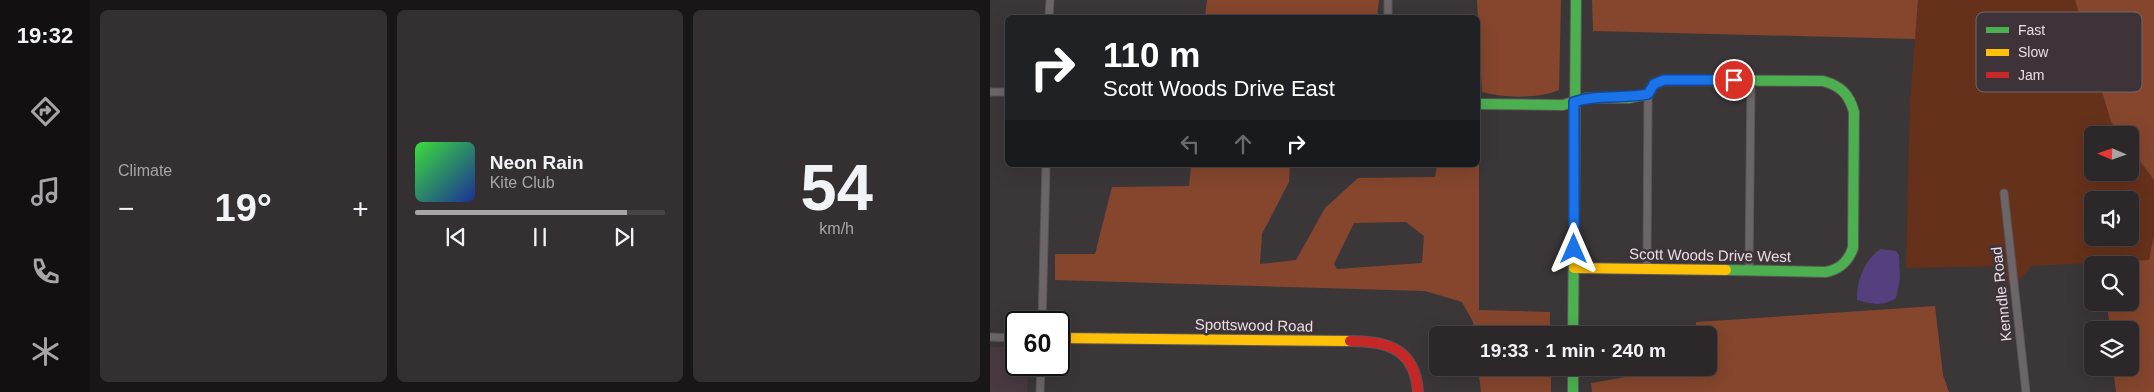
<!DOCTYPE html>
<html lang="en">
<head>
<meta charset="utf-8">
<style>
  :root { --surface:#2c282a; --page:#343032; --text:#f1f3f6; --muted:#a6a6a8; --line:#484447; --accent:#aba4a7 }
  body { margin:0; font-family:Helvetica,sans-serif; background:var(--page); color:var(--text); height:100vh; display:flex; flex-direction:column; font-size:19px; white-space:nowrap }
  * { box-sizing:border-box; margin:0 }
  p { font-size:16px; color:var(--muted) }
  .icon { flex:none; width:28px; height:28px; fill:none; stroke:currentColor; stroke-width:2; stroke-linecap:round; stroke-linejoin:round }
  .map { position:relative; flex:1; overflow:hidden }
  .side { display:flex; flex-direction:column; gap:10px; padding:10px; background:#181617; width:900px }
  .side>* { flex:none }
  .guide { position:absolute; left:15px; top:15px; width:475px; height:152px; border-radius:8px; box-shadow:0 5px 20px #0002,0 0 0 1px var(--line); background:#202124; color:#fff; overflow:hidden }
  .needle { width:32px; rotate:272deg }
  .tools { position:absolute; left:1094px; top:126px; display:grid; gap:10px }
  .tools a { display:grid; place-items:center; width:55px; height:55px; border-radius:8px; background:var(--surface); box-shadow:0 5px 20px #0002,0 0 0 1px var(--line); font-size:25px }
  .speed { position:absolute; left:15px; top:311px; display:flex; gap:10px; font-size:25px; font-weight:700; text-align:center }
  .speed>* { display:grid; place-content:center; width:65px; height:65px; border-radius:50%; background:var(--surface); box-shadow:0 5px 20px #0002,0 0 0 1px var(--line); line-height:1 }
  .speed .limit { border:2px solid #111; border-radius:8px; background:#fff; color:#111 }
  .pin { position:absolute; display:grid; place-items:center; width:42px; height:42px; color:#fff; margin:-21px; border:2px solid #fff; border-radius:50%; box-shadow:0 1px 5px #0007 }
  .me { position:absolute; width:55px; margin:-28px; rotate:0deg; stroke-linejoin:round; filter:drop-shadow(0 0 4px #0008) }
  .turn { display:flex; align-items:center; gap:18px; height:105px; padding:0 15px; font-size:22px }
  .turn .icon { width:65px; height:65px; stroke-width:2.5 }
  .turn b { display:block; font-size:35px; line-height:42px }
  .lanes { display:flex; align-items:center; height:48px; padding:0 15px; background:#0003; justify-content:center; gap:25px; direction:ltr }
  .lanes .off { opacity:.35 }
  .big { font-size:38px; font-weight:600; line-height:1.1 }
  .side .card { flex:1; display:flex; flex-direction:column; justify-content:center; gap:8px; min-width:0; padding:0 18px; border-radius:8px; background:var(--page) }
  .side .dial { align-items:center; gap:0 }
  .dial b { font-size:65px; line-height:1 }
  .song { display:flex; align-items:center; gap:15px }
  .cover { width:60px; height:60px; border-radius:8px; background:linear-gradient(135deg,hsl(120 70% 55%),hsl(230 70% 35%)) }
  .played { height:5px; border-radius:2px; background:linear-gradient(90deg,var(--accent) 85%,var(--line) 85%) }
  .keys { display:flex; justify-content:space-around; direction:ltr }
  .heat { display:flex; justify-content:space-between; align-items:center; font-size:28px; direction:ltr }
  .side .tiles { flex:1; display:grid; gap:10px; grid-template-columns:repeat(3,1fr) }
  .trip { position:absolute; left:439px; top:326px; width:288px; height:50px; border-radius:8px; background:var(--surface); box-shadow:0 5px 20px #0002,0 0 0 1px var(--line); font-weight:600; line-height:50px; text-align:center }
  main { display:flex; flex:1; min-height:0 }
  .dock { display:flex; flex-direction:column; width:90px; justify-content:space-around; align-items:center; background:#121011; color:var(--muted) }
  .dock .icon { width:35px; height:35px }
  .dock .selected { color:var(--accent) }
  .dock b { font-size:22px; color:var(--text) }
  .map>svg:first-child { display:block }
  .built { fill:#493941 }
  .green { fill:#66311b; fill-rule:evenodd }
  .forest { fill:#85462d; fill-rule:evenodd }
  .water { fill:#53407d }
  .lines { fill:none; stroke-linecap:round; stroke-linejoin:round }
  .street-casing { stroke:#5a5556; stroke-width:9 }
  .fast-casing { stroke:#5a5556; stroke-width:12 }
  .slow-casing { stroke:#5a5556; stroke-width:12 }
  .jam-casing { stroke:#5a5556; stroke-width:12 }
  .street { stroke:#6c6668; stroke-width:7 }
  .fast { stroke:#4caf50; stroke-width:10 }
  .slow { stroke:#ffc107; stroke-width:10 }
  .jam { stroke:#c62828; stroke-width:10 }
  .route-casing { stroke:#114b97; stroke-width:12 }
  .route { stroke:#1a73e8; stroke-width:9 }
  .labels { text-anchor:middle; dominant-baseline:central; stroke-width:5; stroke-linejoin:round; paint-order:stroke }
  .street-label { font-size:15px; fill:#e7dfe3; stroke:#3e3338 }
  .key { fill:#3e3338; stroke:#71676b; stroke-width:1 }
  .key-label { font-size:14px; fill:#e7dfe3 }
</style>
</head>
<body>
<main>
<nav class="dock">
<b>19:32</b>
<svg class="icon selected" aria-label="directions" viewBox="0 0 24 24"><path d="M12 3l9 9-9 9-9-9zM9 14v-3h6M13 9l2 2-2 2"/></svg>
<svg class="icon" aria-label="music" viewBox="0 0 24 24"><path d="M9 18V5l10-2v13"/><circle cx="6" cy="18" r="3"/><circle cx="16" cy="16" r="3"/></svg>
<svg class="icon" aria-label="phone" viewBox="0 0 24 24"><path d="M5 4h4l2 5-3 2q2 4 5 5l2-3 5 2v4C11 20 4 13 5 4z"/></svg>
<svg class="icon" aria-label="climate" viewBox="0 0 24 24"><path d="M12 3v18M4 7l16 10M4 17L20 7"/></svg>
</nav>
<section class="side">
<div class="tiles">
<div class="card"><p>Climate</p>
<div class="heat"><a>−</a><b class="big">19°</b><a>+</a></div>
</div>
<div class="card">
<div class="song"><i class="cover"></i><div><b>Neon Rain</b><p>Kite Club</p></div></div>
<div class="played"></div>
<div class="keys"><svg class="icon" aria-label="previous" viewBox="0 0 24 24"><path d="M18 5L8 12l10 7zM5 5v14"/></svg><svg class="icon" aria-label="pause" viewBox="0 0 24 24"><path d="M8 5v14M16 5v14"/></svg><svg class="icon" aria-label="next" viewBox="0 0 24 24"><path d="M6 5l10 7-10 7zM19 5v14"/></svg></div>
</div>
<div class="card dial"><b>54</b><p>km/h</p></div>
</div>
</section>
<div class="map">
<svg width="1164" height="392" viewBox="0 0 1164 392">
  <rect width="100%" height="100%" fill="#3b3638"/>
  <path class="built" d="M 0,347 L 26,347 L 26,365 L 38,365 L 37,392 L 0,392 Z"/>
  <path class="green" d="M 928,0 L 1085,0 L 1121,122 L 1130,135 L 1102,135 L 1102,172 L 1140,172 L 1140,148 L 1164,180 L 1164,235 L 1159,260 L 1042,266 L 1028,281 L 1016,283 L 1012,266 L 916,268 L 920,101 ZM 1102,200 L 1140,200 L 1140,238 L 1102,238 Z"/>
  <g class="forest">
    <path d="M 217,0 L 389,0 L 387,17 L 215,17 Z"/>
    <path d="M 487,0 L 571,0 L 569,90 C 547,99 515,98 492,92 Z"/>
    <path d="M 602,0 L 928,0 L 925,39 L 603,31 Z"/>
    <path d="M 1085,0 L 1164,0 L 1164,180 L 1140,148 L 1140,135 L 1130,135 L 1121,122 Z"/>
    <path d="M 488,119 L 489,121 L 489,310 L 560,312 L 560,335 L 485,335 L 483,322 L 472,302 L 435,291 L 65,280 L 65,254 L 105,254 L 122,187 L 199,186 L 201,167 L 206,165 L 300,165 L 299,182 L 272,234 L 270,264 L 306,260 L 335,208 L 368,178 L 445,177 L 447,165 L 488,165 ZM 416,222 L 434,236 L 432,263 L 347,269 L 344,264 L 364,223 Z"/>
    <path d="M 1164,235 L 1164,392 L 1126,392 L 1123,368 L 1140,368 L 1140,330 L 1120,330 L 1117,303 L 1140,302 L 1140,265 L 1114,265 L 1114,262 L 1159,260 Z"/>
    <path d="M 945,306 L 953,375 L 959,392 L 602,392 L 601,383 L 688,368 L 718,368 L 718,335 L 705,335 L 706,322 Z"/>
    <path d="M 488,368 L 561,368 L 561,392 L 491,392 Z"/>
  </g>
  <path class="water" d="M 891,249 L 906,251 L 909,255 L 910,279 L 906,298 C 892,307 882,304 867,300 C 866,282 875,258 891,249 Z"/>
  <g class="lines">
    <defs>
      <g id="street">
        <path d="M 59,18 L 60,0"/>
        <path d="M 398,18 L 398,0"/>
        <path d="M 0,92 L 18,92"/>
        <path d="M 1014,193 L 1036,392"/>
        <path d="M 657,268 L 658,94"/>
        <path d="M 759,270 L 761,80"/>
        <path d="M 52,322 L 56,165"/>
        <path d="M 0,337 L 26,338"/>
        <path d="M 50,392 L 51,365"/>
      </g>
      <g id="fast">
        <path d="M 488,104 L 573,105 L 597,98 L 639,98 L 658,94 L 664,84 L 674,80 L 833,81 C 851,86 859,94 864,112 L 863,248 C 858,262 850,269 836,272 L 736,270"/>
        <path d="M 583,335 L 586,0"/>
        <path d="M 583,368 L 583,392"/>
      </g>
      <g id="slow">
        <path d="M 584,268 L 736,270"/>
        <path d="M 69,338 L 360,341"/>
      </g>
      <path id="jam" d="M 360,341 C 398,341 425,349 428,392"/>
    </defs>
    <use href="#street" class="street-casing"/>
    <use href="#fast" class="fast-casing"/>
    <use href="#slow" class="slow-casing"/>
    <use href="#jam" class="jam-casing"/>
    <use href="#street" class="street"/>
    <use href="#fast" class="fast"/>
    <use href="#slow" class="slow"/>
    <use href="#jam" class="jam"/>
  </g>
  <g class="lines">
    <defs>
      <path id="route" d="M 584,249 L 584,102 C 608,94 634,99 658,94 L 664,84 L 674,80 L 744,80"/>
    </defs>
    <use href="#route" class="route-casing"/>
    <use href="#route" class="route"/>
  </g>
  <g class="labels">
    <g class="street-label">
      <text transform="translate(720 255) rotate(1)">Scott Woods Drive West</text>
      <text transform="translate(1011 294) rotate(-96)">Kenndle Road</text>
      <text transform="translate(264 325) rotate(1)">Spottswood Road</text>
    </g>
  </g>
  <rect x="986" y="12" width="166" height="80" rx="8" class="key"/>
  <rect x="996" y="27" width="23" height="6" fill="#4caf50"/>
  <rect x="996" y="49" width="23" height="7" fill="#ffc107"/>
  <rect x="996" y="72" width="23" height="6" fill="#c62828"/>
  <g class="key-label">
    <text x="1028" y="35">Fast</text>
    <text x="1028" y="57">Slow</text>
    <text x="1028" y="80">Jam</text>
  </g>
</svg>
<div class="tools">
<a><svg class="needle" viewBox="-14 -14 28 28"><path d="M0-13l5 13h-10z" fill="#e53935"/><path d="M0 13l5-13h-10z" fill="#a6a6a8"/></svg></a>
<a><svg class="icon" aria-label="sound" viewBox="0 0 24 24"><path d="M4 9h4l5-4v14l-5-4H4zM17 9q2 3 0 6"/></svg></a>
<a><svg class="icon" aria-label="search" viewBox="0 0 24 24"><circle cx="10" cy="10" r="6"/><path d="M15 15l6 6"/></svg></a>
<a><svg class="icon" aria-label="layers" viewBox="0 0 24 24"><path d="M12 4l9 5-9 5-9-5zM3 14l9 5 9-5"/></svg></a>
</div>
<div class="speed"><div class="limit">60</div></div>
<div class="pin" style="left:744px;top:80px;background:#d93025"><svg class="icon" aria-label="arrive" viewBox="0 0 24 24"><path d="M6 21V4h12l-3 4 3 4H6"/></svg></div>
<svg class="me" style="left:584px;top:249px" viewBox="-20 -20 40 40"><path d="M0-17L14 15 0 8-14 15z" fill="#1a73e8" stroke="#fff" stroke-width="4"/></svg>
<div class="trip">19:33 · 1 min · 240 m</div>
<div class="guide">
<div class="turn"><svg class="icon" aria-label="right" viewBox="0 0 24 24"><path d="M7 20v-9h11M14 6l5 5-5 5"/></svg><div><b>110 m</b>Scott Woods Drive East</div></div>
<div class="lanes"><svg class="icon off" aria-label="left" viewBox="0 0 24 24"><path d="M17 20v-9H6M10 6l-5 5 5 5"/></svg><svg class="icon off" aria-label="ahead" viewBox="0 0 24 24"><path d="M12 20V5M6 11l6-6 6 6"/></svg><svg class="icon" aria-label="right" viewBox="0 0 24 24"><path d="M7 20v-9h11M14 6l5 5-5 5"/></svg></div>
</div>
</div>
</main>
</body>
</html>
